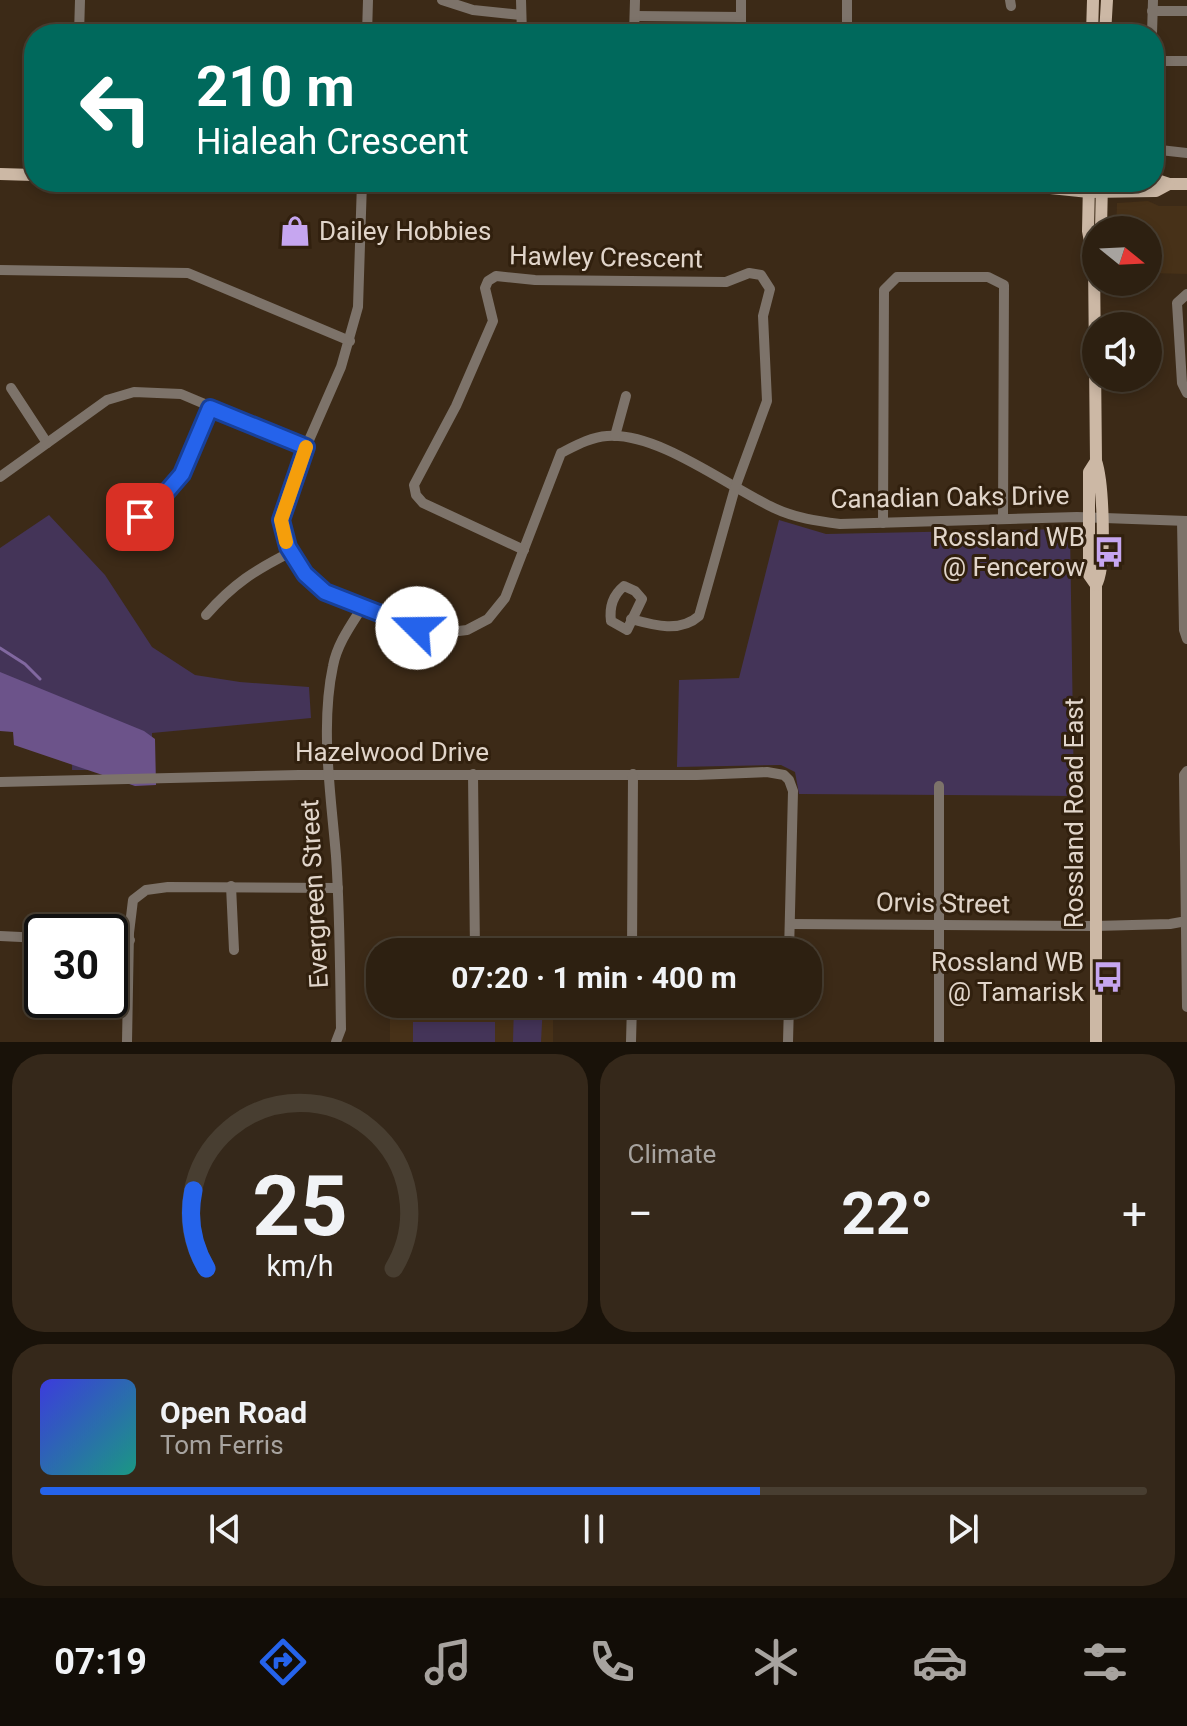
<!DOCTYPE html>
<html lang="en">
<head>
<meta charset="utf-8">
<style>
  :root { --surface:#2d2011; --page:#35281a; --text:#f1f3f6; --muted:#a7a39f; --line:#483e31; --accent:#2563eb }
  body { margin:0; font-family:Roboto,sans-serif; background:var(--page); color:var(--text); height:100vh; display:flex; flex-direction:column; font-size:30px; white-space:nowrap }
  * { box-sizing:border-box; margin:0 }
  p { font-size:26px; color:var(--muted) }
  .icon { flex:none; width:44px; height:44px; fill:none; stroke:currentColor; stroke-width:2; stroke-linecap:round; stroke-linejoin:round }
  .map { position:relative; height:1042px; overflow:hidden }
  .details { display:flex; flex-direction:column; gap:12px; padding:12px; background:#191209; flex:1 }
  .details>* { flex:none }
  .hud { position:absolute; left:24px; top:24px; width:1140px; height:168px; border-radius:32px; box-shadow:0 4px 12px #0003,0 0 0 2px var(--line); background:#00695c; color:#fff; overflow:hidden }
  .needle { width:52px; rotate:108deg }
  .buttons { position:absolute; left:1082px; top:216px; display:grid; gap:16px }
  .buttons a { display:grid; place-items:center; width:80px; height:80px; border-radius:50%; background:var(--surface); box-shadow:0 4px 12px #0003,0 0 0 2px var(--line); font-size:40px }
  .speed { position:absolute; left:24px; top:914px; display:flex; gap:16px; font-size:40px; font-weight:700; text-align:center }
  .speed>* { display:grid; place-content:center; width:104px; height:104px; border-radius:50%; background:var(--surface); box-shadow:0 4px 12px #0003,0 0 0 2px var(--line); line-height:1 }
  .speed .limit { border:4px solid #111; border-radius:12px; background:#fff; color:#111 }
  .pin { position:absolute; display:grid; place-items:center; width:68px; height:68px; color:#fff; margin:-34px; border-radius:16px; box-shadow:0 4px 12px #0006 }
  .me { position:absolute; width:88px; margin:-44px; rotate:292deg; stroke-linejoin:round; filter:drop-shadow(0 0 6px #0008) }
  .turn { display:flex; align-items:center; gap:28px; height:168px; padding:0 40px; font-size:36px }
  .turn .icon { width:104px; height:104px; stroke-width:2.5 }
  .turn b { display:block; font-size:56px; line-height:68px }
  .big { font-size:60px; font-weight:700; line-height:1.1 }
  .details .card { flex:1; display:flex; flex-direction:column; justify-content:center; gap:12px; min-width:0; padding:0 28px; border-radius:32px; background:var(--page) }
  .details .dial { align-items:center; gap:0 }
  .dial svg { height:208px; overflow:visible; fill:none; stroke:var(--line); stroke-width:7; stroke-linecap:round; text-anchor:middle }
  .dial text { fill:var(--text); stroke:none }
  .song { display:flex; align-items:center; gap:24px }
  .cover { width:96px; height:96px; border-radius:12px; background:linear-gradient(135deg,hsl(240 70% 55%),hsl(170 70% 35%)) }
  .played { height:8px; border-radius:4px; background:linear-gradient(90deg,var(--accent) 65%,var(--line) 65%) }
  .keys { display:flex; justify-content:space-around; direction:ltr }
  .heat { display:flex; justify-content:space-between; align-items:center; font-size:44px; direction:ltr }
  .details .tiles { flex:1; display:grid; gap:12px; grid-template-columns:1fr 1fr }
  .card:last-child { grid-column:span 2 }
  .trip { position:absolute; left:366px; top:938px; width:456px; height:80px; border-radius:32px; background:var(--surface); box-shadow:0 4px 12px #0003,0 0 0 2px var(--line); font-weight:700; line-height:80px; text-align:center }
  .tab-bar { display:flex; height:128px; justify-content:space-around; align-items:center; background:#120d07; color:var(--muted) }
  .tab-bar .icon { width:56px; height:56px }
  .tab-bar .current { color:var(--accent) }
  .tab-bar b { font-size:36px; color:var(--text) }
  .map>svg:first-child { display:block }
  .built { fill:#473118 }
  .green { fill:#443458 }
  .forest { fill:#6c538a }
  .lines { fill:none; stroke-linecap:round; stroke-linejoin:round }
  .stream { stroke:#8168a0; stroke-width:3 }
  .minor { stroke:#7d736a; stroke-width:10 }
  .major { stroke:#ccb8a5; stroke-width:12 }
  .route-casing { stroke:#184099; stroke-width:20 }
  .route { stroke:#2563eb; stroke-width:14 }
  .slow { stroke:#f59e0b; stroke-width:14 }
  .labels { text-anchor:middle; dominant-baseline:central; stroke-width:6; stroke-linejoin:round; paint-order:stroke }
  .poi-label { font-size:26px; fill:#e1d5ca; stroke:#31200e; text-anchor:end }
  .street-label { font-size:26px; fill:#e1d5ca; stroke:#31200e }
</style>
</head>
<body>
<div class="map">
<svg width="1187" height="1042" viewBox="0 0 1187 1042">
  <rect width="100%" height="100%" fill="#3c2a17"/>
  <g class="built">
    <path d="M 1148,201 L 1159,206 L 1187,206 L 1187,274 L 1148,273 L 1148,230 L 1116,230 L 1117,203 Z"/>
    <path d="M 390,1004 L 452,1004 L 454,1007 L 469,1011 L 484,1004 L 553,1004 L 553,1042 L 390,1042 Z"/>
  </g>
  <g class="green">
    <path d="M 49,515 L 105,575 L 152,647 L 195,675 L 240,682 L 309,687 L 311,718 L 152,733 L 152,770 L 72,770 L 73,720 L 0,702 L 0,548 Z"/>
    <path d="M 779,520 L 826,534 L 1070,529 L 1074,796 L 799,794 L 795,772 L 781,765 L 677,767 L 679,680 L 739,678 Z"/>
    <path d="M 514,1004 L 543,1004 L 541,1042 L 513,1042 Z"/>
    <rect x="413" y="1022" width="82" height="20"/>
  </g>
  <path class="forest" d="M 0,672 L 144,731 L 155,739 L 156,785 L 135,786 L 14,745 L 13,732 L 0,731 Z"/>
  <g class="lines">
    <path class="stream" d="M 0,648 L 25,664 L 40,679"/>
    <g class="minor">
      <path d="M 442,0 L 473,10 L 521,15"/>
      <path d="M 521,0 L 522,34"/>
      <path d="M 1010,0 L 1011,6"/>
      <path d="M 1152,11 L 1187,11"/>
      <path d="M 635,16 L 741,17"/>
      <path d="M 79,34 L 80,0"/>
      <path d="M 367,34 L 368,0"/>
      <path d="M 634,34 L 635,0"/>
      <path d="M 741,34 L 741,0"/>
      <path d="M 847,34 L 847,0"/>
      <path d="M 1152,34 L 1153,0"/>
      <path d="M 1154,61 L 1187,61"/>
      <path d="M 1154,122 L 1155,143 L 1160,150 L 1187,153"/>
      <path d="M 362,182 L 358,307 L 341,367 L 306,447 L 281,520 L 288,547 L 305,574 L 325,592 L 434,634 L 467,630 L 488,619 L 505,598 L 561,453 C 575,446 591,437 607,436 C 658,432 727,486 774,508 C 795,518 817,521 840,524 L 1077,517 L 1187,521"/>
      <path d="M 0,270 L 188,273 L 350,341"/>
      <path d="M 1187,294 L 1177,303 L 1182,383 L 1187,393"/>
      <path d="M 11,388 L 47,443"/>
      <path d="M 615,436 L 626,396"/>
      <path d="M 0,477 L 107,400 L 134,392 L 181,394 L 306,447"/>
      <path d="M 1182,521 L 1184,630 L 1187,639"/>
      <path d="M 883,523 L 884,290 L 897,277 L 988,277 L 1004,285 L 1003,518"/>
      <path d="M 123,530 L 157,503 L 182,474 L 210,408"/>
      <path d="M 524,550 L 423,503 L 416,495 L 414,485 L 456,406 L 493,321 L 485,288 L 488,281 L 496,276 L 535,280 L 726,282 L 749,273 L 761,275 L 770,289 L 763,316 L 767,401 L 735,488 L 699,616 C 680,633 653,625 631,619"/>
      <path d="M 624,586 L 635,591 L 642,599 L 627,630 L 611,621 C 609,606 613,595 624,586 Z"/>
      <path d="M 206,615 C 233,584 255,570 291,552"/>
      <path d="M 1187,771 L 1184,775 L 1187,1007"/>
      <path d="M 473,774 L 475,952"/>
      <path d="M 0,782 L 299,775 L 697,775 L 767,772 L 784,775 L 789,780 L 793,791 L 789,952"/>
      <path d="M 231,886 L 234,950"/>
      <path d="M 790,924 L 1095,926 L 1170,924 L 1187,921"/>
      <path d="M 0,936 L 42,938"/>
      <path d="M 110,939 L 130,940"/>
      <path d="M 632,952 L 633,774"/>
      <path d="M 127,1042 L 129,933 L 133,900 L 146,890 L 168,887 L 338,888"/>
      <path d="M 336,1042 L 341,1029 C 340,971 340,914 336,856 C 331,795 320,727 333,666 C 337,644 351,625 363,606"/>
      <path d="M 631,1042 L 632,1004"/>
      <path d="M 788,1042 L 789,1004"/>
      <path d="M 939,1042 L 939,786"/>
    </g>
    <g class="major">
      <path d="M 1092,34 L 1093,0"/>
      <path d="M 1105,34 L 1107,0"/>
      <path d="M 0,174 L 34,175"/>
      <path d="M 1154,179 L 1169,184 L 1187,184"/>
      <path d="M 575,182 L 736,185 L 991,182 L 1089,192 L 1156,191 L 1169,184"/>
      <path d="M 1089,182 L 1088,231 L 1094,262 L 1096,461 C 1103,482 1107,566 1096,585 L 1096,1042"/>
      <path d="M 1101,230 L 1102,182"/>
      <path d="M 1096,461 L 1089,472 L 1089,575 L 1096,585"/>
    </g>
  </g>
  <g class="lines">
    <defs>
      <path id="route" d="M 140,517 L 157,503 L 182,474 L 210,408 L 306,447 L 281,520 L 288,547 L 305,574 L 325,592 L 417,628"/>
    </defs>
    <use href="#route" class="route-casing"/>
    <use href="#route" class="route"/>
    <path class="slow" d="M 286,542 L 281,520 L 306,447"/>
  </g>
  <defs>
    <symbol id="shop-bare" viewBox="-9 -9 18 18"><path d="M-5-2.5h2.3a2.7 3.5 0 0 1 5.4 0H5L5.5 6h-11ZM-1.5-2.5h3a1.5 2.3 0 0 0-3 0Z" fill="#c6a6f0" stroke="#31200e" stroke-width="2.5" paint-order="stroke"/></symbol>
    <symbol id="bus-bare" viewBox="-9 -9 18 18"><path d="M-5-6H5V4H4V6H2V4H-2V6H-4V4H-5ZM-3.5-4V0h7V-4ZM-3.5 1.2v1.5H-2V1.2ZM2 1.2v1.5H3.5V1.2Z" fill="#c6a6f0" stroke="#31200e" stroke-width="2.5" paint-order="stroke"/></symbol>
  </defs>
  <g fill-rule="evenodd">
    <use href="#shop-bare" x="273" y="209" width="44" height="44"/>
    <use href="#bus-bare" x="1087" y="530" width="44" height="44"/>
    <use href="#bus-bare" x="1086" y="955" width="44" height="44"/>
  </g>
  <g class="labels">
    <g class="poi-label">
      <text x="319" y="231" text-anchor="start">Dailey Hobbies</text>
      <text x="1085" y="537">Rossland WB<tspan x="1085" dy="30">@ Fencerow</tspan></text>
      <text x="1084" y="962">Rossland WB<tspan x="1084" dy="30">@ Tamarisk</tspan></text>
    </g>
    <g class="street-label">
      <text transform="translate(606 257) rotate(1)">Hawley Crescent</text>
      <text transform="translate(950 497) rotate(-1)">Canadian Oaks Drive</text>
      <text x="392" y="752">Hazelwood Drive</text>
      <text transform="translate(1074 813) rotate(-90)">Rossland Road East</text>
      <text transform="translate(314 894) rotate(-93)">Evergreen Street</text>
      <text transform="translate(943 903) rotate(1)">Orvis Street</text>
    </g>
  </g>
</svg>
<div class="buttons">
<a><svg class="needle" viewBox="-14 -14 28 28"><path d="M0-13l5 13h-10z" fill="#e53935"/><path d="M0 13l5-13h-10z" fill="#a7a39f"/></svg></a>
<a><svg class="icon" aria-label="sound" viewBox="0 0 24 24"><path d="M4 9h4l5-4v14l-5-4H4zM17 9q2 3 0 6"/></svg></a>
</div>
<div class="speed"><div class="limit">30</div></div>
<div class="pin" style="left:140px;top:517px;background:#d93025"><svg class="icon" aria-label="arrive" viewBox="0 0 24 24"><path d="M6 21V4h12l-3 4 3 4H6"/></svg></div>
<svg class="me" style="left:417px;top:628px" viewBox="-20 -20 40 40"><circle r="19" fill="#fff"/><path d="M0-13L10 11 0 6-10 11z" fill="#2563eb"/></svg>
<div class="trip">07:20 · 1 min · 400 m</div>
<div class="hud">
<div class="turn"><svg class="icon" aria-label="left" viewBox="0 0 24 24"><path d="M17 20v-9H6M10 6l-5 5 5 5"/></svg><div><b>210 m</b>Hialeah Crescent</div></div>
</div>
</div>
<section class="details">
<div class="tiles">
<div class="card dial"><svg viewBox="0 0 100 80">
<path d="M14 69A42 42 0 1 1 86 69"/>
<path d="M14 69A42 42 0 0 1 9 39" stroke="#2563eb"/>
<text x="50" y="56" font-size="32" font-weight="700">25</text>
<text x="50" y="72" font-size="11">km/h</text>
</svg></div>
<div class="card"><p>Climate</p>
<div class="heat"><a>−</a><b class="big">22°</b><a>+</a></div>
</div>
<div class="card">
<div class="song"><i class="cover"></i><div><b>Open Road</b><p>Tom Ferris</p></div></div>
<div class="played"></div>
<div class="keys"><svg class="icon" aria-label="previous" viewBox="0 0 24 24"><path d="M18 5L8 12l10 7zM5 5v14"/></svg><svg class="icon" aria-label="pause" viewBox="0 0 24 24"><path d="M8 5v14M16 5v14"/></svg><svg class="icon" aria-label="next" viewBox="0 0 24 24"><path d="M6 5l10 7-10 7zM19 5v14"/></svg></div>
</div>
</div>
</section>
<nav class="tab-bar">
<b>07:19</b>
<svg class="icon current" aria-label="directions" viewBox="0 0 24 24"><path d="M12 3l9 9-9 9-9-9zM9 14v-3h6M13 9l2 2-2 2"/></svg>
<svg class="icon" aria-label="music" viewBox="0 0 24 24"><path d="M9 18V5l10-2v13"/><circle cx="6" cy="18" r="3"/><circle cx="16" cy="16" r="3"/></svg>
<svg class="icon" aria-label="phone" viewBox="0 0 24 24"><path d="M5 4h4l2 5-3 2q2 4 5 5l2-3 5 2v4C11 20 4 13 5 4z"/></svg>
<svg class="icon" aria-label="climate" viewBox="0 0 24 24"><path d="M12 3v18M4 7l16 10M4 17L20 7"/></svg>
<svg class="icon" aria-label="car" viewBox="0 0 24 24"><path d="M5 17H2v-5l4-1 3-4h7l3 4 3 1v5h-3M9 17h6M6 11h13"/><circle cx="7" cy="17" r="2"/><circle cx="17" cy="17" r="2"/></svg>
<svg class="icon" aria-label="filters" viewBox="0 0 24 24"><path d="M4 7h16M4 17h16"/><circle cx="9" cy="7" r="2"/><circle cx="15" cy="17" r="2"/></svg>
</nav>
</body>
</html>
